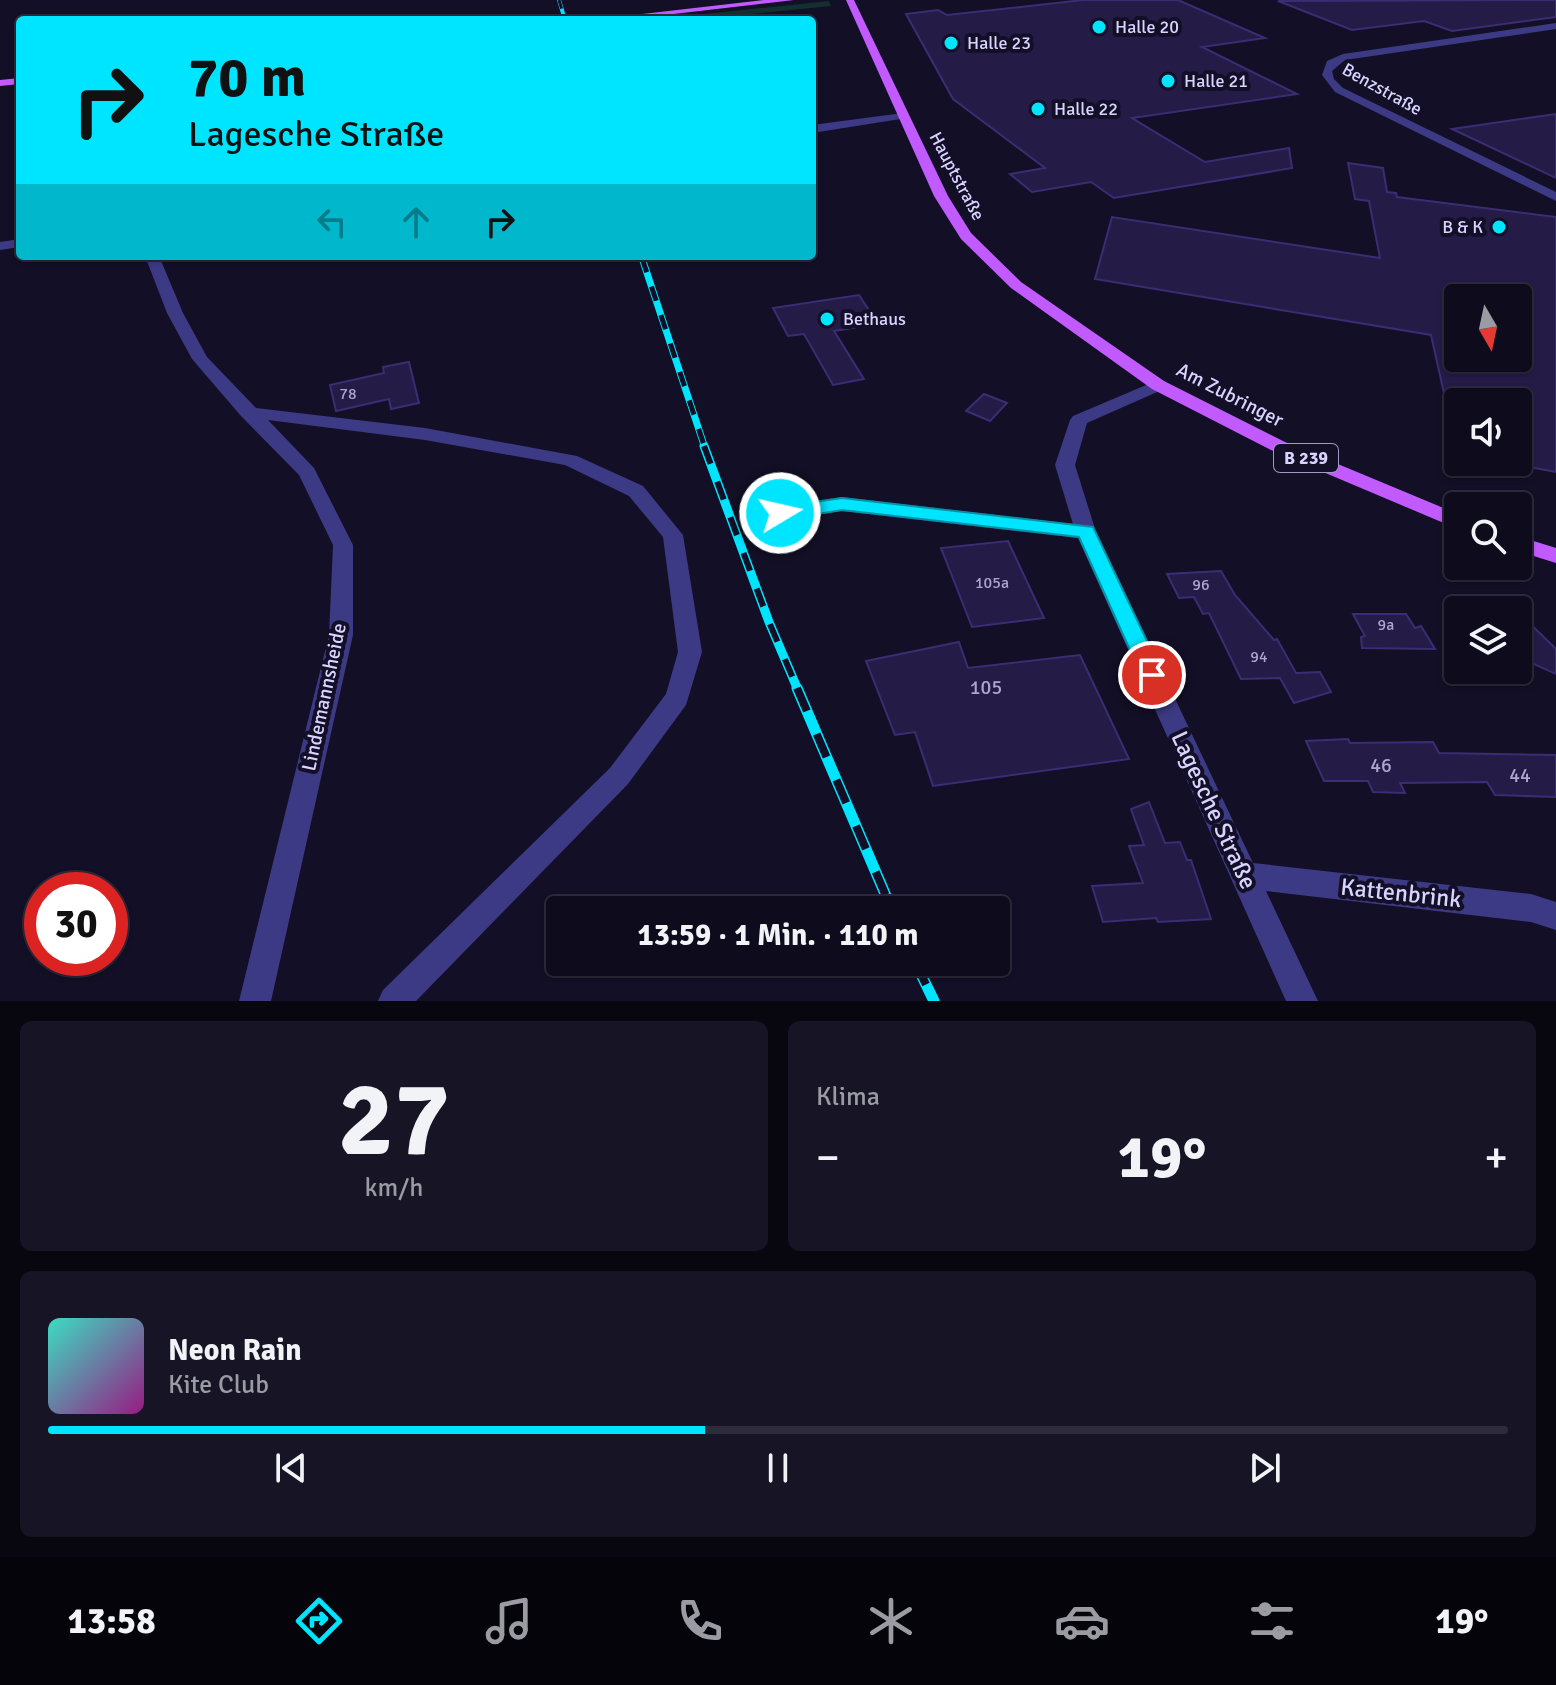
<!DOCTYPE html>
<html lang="de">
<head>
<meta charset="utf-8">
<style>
  :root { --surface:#0e0b1c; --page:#171425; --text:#f1f3f6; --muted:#9b9ba3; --line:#2e2b3b; --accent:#00e5ff }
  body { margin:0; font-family:Signika,sans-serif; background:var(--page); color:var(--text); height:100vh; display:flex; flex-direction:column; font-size:30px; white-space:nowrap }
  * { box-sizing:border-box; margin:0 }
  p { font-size:26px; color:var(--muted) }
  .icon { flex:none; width:44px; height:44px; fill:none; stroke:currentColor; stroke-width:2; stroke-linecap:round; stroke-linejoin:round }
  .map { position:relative; height:1001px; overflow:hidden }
  .drawer { display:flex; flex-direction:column; gap:20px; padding:20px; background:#08060f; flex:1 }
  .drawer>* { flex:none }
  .top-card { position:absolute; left:16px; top:16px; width:800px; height:244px; border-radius:8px; box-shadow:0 2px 6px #0004,0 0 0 2px var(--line); background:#00e5ff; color:#111; overflow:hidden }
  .needle { width:52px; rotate:171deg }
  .buttons { position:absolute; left:1444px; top:284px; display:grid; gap:16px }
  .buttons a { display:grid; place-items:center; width:88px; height:88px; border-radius:8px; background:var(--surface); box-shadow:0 2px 6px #0004,0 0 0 2px var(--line); font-size:40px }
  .speed { position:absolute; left:24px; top:872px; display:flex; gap:16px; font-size:40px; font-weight:700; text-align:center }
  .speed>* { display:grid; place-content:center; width:104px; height:104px; border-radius:50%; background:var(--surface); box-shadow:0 2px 6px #0004,0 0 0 2px var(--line); line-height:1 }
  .speed .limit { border:12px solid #d22; background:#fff; color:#111 }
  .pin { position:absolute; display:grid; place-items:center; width:68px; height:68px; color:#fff; margin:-34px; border:4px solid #fff; border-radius:50%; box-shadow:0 2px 8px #0007 }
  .me { position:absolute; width:88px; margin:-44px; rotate:81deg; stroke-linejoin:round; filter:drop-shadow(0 0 6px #0008) }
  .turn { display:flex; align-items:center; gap:28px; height:168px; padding:0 40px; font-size:36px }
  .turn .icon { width:104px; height:104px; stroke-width:2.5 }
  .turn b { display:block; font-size:56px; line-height:68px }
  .lanes { display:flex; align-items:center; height:76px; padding:0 40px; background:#0003; justify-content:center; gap:40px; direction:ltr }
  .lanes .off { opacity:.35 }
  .big { font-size:60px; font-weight:700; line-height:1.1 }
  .drawer .card { flex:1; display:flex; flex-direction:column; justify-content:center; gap:12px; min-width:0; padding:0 28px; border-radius:12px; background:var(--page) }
  .drawer .dial { align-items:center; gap:0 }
  .dial b { font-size:104px; line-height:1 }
  .song { display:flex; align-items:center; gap:24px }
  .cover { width:96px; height:96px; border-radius:12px; background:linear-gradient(135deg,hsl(170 70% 55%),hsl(310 70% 35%)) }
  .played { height:8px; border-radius:4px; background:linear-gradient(90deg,var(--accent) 45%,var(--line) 45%) }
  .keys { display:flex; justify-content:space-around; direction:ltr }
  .heat { display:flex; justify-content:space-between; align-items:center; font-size:44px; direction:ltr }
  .drawer .tiles { flex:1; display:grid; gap:20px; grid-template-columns:1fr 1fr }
  .card:last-child { grid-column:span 2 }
  .trip { position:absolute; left:546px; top:896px; width:464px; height:80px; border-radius:8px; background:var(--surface); box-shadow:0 2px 6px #0004,0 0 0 2px var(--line); font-weight:700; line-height:80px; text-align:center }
  .tabs { display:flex; height:128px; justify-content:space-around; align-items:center; background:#06040b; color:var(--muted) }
  .tabs .icon { width:56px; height:56px }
  .tabs .current { color:var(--accent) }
  .tabs b { font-size:36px; color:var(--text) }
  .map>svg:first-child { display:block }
  .green { fill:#12302f }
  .building { fill:#241b47; stroke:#3b2d73; stroke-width:2; fill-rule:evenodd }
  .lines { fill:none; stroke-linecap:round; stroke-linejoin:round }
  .minor { fill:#3d3a85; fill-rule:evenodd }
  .major { fill:#c25bff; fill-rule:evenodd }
  .rail-far4-casing { stroke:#00e5ff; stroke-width:4 }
  .rail-far3-casing { stroke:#00e5ff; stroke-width:6 }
  .rail-far2-casing { stroke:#00e5ff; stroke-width:7 }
  .rail-far1-casing { stroke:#00e5ff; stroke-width:9 }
  .rail-casing { stroke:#00e5ff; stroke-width:11 }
  .rail-far4 { stroke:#130f26; stroke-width:3; stroke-dasharray:9; stroke-linecap:butt }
  .rail-far3 { stroke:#130f26; stroke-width:4; stroke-dasharray:12; stroke-linecap:butt }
  .rail-far2 { stroke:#130f26; stroke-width:5; stroke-dasharray:15; stroke-linecap:butt }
  .rail-far1 { stroke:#130f26; stroke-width:6; stroke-dasharray:19; stroke-linecap:butt }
  .rail { stroke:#130f26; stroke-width:8; stroke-dasharray:25; stroke-linecap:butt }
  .route { fill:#00e5ff; stroke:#0095a6; stroke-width:2 }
  .poi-dot { fill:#00e5ff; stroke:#130f26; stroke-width:3 }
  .labels { text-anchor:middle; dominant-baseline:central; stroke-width:8; stroke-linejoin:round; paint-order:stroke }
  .number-label { font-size:16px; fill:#aca6d1 }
  .far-poi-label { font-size:18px; fill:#d9d4ff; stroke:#130f26; text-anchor:start }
  .far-street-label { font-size:18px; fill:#d9d4ff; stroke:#130f26 }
  .shield { fill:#130f26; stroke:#9e99be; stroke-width:2 }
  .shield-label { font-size:18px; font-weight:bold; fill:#d9d4ff }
  .street-label { font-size:20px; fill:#d9d4ff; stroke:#130f26 }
  .near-number-label { font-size:20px; fill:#aca6d1 }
  .near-street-label { font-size:24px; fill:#d9d4ff; stroke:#130f26 }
</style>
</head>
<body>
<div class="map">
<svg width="1556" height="1001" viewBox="0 0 1556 1001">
  <rect width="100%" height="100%" fill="#130f26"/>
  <path class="green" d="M 829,1 L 831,6 L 691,20 L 646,20 Z"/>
  <g class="building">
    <path d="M 1083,0 L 1178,0 L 1265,38 L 1202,47 L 1297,94 L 1132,118 L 1205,162 L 1289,148 L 1292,168 L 1114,198 L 1091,182 L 1032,192 L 1010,174 L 1045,168 L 953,99 L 906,14 L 938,10 L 947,15 Z"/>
    <path d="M 1556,0 L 1556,17 L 1452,31 L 1424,21 L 1352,30 L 1278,1 Z"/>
    <path d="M 1556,114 L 1556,178 L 1452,129 Z"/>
    <path d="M 1348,163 L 1383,168 L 1387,192 L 1396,193 L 1397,197 L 1556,217 L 1556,472 L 1518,465 L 1518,402 L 1458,402 L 1458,415 L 1449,416 L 1431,335 L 1095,279 L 1112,217 L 1380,258 L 1369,201 L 1355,199 ZM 1458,298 L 1518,298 L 1518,358 L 1458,358 Z"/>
    <path d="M 859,295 L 878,324 L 834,331 L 864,379 L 833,385 L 804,334 L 788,336 L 773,308 Z"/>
    <path d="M 409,362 L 419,403 L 391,409 L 389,399 L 336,411 L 330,385 L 384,373 L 383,367 Z"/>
    <path d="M 984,394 L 1007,403 L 990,421 L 966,411 Z"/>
    <path d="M 1008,541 L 1044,618 L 972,627 L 941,548 Z"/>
    <path d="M 1221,571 L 1235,595 L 1274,640 L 1277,639 L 1296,673 L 1320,672 L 1331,692 L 1294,703 L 1280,678 L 1241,679 L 1209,613 L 1203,614 L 1194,597 L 1179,598 L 1167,574 Z"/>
    <path d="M 1518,612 L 1556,649 L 1556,674 L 1518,657 Z"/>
    <path d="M 1353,614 L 1406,614 L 1415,628 L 1421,626 L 1435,649 L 1362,648 L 1361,637 L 1365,636 Z"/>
    <path d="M 959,642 L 968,668 L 1080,655 L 1129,759 L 933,786 L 915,732 L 895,735 L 866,661 Z"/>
    <path d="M 1348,739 L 1350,743 L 1433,742 L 1439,753 L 1556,755 L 1556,797 L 1495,795 L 1487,782 L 1400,783 L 1405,793 L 1373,792 L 1368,781 L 1324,781 L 1306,741 Z"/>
    <path d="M 1149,802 L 1165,843 L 1180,842 L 1187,860 L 1191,860 L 1211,919 L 1158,922 L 1156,918 L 1103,922 L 1092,886 L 1143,883 L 1129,846 L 1144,845 L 1131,809 Z"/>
  </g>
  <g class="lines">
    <g class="minor">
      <path d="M 1556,23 L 1556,29 L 1345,60 L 1332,71 L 1334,79 L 1343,88 L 1556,192 L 1556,201 L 1335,92 L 1322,75 L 1327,61 L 1343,54 Z"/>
      <path d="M 903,113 L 907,114 L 907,118 L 812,133 L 812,125 Z"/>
      <path d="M 20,239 L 20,247 L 0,250 L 0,242 Z"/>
      <path d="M 145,256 L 159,256 L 183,313 L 207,357 L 256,408 L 425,428 L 577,456 L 643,486 L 683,535 L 702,652 L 686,705 L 628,784 L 416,1001 L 378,1001 L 383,990 L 610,768 L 666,694 L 678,652 L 663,537 L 629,496 L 565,465 L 425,440 L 268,420 L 314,468 L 353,545 L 353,635 L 271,1001 L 239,1001 L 329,635 L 333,545 L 299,475 L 241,416 L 192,359 L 167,313 Z"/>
      <path d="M 1158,380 L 1164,381 L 1167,385 L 1164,389 L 1087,423 L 1075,465 L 1096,532 L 1253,863 L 1531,894 L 1556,902 L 1556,930 L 1531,922 L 1266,891 L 1318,1001 L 1286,1001 L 1078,538 L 842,511 L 780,520 L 770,513 L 780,506 L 842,497 L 1073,524 L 1055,465 L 1070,420 L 1073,416 Z"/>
    </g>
    <g class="major">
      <path d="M 764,0 L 794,0 L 622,20 L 590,20 Z"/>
      <path d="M 846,0 L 854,0 L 948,196 L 971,233 L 1021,282 L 1164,381 L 1285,442 L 1458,514 L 1458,529 L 1271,450 L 1152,389 L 1011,288 L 961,239 L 934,196 Z"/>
      <path d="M 20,78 L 20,84 L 0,86 L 0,80 Z"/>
      <path d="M 1518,536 L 1556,548 L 1556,563 L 1518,551 Z"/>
    </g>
    <defs>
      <path id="rail-far4" d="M 559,0 L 565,20"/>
      <path id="rail-far3" d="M 641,256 L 642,260"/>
      <path id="rail-far2" d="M 642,258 L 705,448"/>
      <path id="rail-far1" d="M 704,446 L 769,622 L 798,690"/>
      <g id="rail">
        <path d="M 797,688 L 892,910"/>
        <path d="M 915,962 L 934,1001"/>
      </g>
    </defs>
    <use href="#rail-far4" class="rail-far4-casing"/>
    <use href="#rail-far3" class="rail-far3-casing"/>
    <use href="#rail-far2" class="rail-far2-casing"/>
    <use href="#rail-far1" class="rail-far1-casing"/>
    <use href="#rail" class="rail-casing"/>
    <use href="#rail-far4" class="rail-far4"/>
    <use href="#rail-far3" class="rail-far3"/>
    <use href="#rail-far2" class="rail-far2"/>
    <use href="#rail-far1" class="rail-far1"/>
    <use href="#rail" class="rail"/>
  </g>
  <path class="route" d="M 842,498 L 1093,527 L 1163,675 L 1160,681 L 1152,683 L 1144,681 L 1079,537 L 842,510 L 780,520 L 770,513 L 780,507 Z"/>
  <g class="poi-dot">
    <circle cx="1099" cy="27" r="8"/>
    <circle cx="951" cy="43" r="8"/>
    <circle cx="1168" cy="81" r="8"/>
    <circle cx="1038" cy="109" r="8"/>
    <circle cx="1499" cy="227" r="8"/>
    <circle cx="827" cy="319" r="8"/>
  </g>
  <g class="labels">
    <g class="number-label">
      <text x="348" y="394">78</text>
      <text x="992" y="583">105a</text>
      <text x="1201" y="585">96</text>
      <text x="1386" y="625">9a</text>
      <text x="1259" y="657">94</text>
    </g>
    <g class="far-poi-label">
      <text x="1115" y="27">Halle 20</text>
      <text x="967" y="43">Halle 23</text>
      <text x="1184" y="81">Halle 21</text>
      <text x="1054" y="109">Halle 22</text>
      <text x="1483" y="227" text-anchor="end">B &amp; K</text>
      <text x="843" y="319">Bethaus</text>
    </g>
    <g class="far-street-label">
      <text transform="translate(1382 89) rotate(29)">Benzstraße</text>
      <text transform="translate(957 176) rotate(62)">Hauptstraße</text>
    </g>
    <rect class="shield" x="1274" y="444" width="64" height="28" rx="6"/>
    <g class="shield-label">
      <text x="1306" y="458">B 239</text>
    </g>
    <g class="street-label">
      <text transform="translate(1230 395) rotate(27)">Am Zubringer</text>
      <text transform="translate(324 697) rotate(-78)">Lindemannsheide</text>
    </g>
    <g class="near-number-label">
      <text x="986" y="687">105</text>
      <text x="1381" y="765">46</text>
      <text x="1520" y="775">44</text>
    </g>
    <g class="near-street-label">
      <text transform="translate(1214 810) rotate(65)">Lagesche Straße</text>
      <text transform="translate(1401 893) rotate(6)">Kattenbrink</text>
    </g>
  </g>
</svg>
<div class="buttons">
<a><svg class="needle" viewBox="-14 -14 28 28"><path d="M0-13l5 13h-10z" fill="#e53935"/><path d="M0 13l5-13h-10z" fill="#9b9ba3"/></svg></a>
<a><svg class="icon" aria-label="sound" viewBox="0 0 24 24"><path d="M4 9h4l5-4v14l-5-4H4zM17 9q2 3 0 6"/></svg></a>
<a><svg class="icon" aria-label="search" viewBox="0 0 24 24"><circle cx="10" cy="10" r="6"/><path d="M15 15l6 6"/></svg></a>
<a><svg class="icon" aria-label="layers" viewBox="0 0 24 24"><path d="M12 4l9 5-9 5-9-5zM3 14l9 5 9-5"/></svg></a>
</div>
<div class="speed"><div class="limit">30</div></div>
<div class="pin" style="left:1152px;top:675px;background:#d93025"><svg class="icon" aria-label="arrive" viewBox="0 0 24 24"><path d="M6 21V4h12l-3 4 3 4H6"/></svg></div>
<svg class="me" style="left:780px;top:513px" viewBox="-20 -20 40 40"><circle r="17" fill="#00e5ff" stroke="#fff" stroke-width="3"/><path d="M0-11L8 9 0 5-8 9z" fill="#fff"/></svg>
<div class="trip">13:59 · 1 Min. · 110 m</div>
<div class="top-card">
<div class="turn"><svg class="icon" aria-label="right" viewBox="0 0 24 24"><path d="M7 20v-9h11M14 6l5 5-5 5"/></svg><div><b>70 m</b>Lagesche Straße</div></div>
<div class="lanes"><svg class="icon off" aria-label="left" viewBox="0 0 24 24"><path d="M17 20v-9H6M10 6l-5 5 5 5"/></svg><svg class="icon off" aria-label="ahead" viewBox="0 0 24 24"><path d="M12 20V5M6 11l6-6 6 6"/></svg><svg class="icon" aria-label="right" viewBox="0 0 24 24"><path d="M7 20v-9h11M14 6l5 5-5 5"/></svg></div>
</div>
</div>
<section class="drawer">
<div class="tiles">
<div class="card dial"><b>27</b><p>km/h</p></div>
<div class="card"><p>Klima</p>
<div class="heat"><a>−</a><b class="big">19°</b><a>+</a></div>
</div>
<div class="card">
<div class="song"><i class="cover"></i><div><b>Neon Rain</b><p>Kite Club</p></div></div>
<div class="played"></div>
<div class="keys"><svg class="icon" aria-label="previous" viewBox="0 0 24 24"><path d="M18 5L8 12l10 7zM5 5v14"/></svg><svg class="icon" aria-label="pause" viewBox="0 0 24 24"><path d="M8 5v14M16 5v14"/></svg><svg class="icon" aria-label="next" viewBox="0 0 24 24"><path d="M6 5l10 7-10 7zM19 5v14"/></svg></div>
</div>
</div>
</section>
<nav class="tabs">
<b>13:58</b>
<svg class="icon current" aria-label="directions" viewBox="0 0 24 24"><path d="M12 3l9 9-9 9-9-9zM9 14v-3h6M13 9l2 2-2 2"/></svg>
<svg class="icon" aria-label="music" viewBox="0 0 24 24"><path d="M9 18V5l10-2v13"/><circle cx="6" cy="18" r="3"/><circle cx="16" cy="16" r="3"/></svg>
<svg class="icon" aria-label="phone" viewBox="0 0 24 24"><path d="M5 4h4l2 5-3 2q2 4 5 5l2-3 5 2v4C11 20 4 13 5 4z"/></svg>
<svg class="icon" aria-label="climate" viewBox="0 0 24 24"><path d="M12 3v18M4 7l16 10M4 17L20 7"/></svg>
<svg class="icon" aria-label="car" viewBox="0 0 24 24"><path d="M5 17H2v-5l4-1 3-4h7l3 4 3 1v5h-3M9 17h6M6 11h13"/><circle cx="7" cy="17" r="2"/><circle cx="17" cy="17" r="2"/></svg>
<svg class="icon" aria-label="filters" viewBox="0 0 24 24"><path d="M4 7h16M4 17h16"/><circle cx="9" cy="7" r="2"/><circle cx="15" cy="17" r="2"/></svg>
<b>19°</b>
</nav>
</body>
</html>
